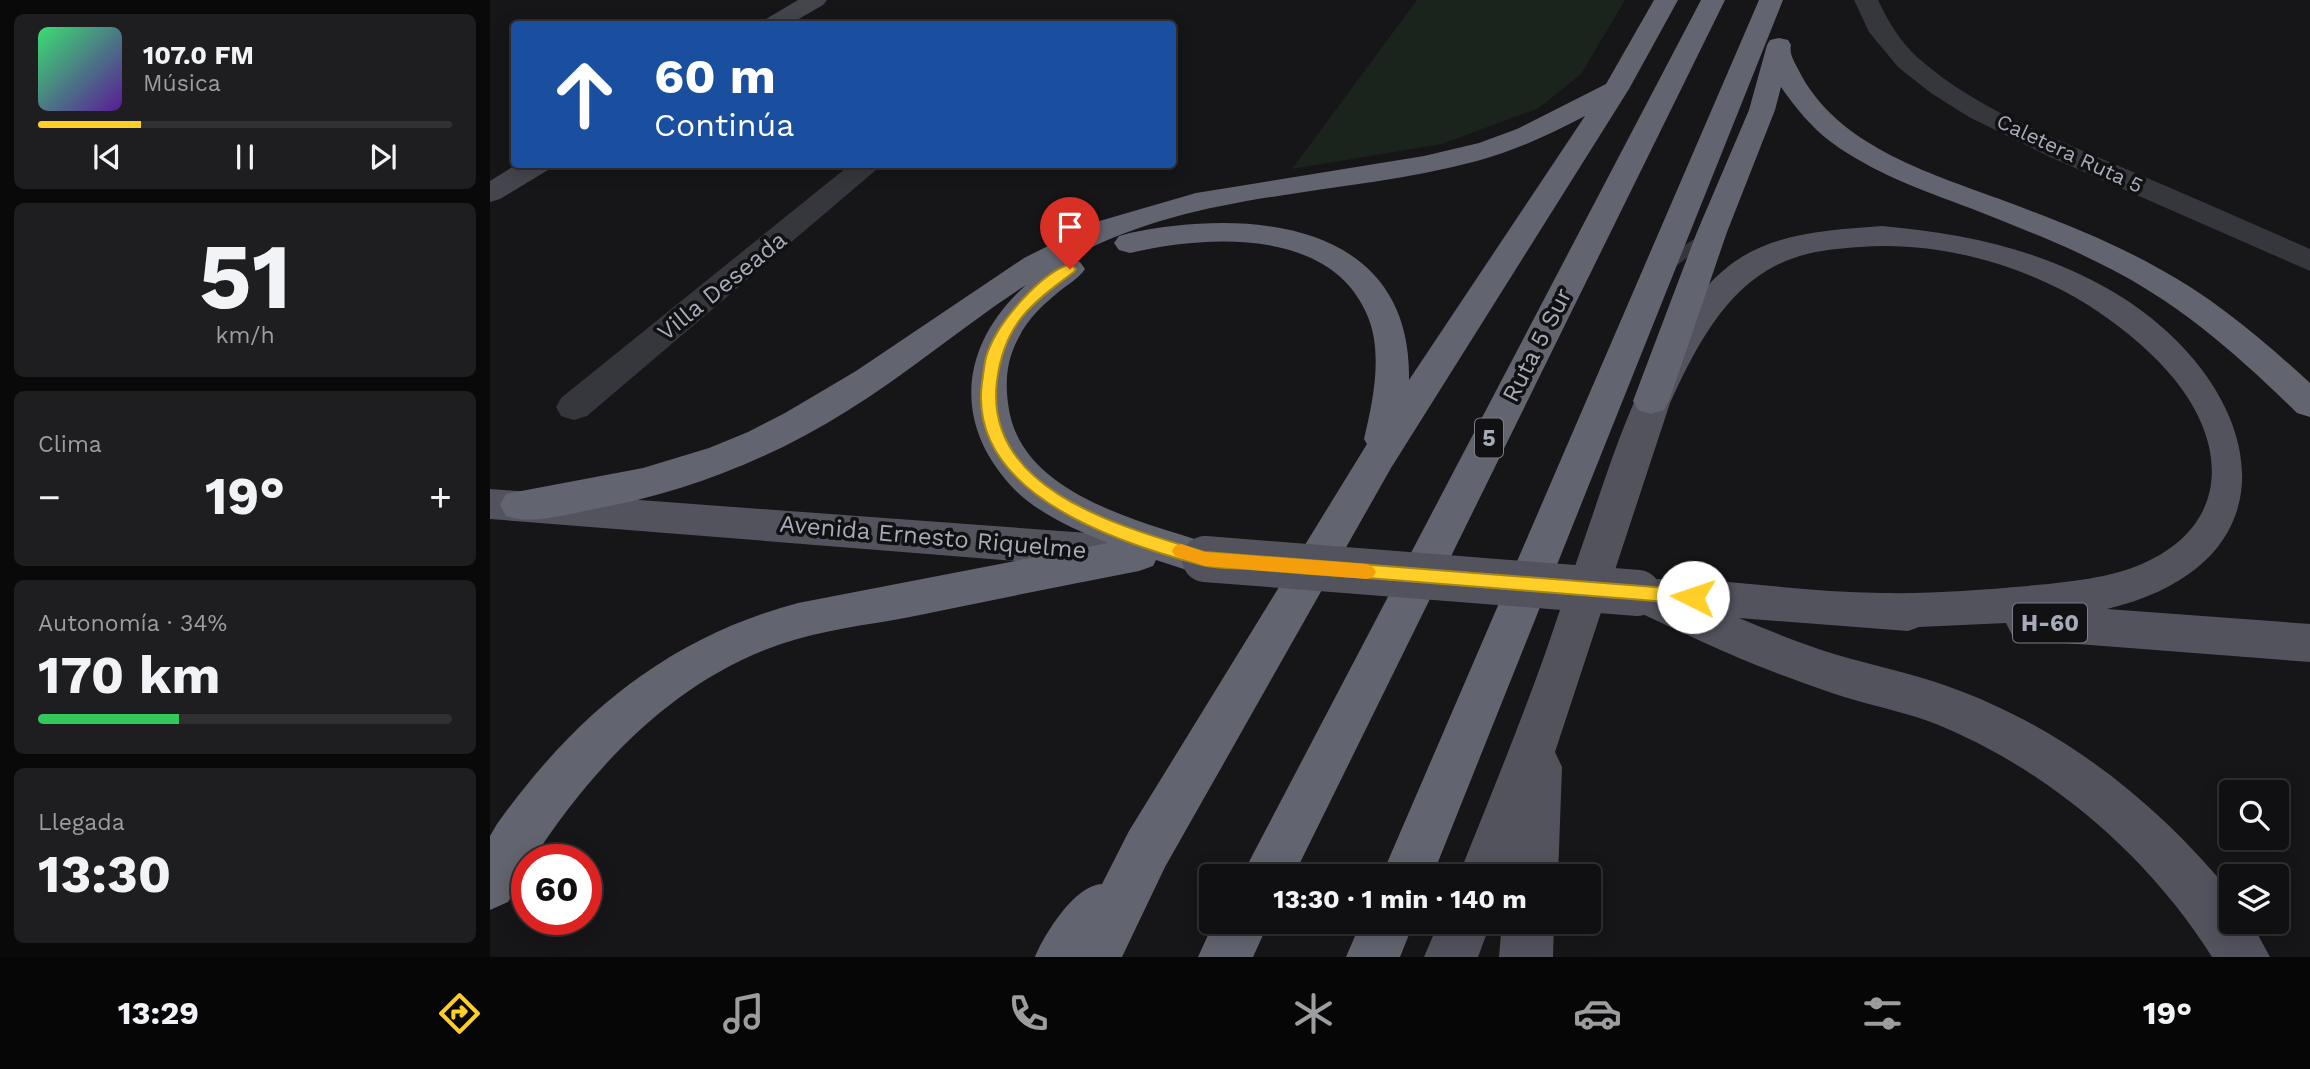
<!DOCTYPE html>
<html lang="es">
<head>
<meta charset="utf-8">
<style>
  :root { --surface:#101012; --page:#1e1e20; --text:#f1f3f6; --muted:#9c9d9f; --line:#303032; --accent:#ffcf27 }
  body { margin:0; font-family:"Work Sans",sans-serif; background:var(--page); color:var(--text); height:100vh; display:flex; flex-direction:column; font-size:26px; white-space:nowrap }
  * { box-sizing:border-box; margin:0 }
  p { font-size:23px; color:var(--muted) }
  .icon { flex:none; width:38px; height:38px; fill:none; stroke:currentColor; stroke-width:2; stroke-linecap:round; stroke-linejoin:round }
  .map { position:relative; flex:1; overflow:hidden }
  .details { display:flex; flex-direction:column; gap:14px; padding:14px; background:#09090a; width:490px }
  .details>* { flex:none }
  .top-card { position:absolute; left:21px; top:21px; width:665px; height:147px; border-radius:7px; box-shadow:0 4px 18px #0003,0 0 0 2px var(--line); background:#1a4fa0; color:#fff; overflow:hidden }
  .fabs { position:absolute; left:1729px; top:780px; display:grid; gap:14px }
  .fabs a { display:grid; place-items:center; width:70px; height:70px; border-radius:7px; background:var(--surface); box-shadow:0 4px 18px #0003,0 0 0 2px var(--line); font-size:35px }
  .speed { position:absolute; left:21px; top:844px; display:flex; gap:14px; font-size:35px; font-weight:700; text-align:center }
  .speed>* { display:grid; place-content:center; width:91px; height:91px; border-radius:50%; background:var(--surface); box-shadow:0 4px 18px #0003,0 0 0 2px var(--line); line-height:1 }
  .speed .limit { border:10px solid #d22; background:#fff; color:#111 }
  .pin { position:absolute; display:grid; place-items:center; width:60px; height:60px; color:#fff; margin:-72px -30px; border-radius:50% 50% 50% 0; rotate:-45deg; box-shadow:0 0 7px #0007 }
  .pin .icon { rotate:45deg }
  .me { position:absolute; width:77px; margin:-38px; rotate:274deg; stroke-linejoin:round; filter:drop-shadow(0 0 5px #0008) }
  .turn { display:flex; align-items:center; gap:24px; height:147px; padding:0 28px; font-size:32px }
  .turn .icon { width:91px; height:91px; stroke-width:2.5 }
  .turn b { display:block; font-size:49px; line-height:60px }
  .big { font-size:52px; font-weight:700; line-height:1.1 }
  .details .card { flex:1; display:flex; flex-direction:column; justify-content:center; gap:10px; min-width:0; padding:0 24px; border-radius:10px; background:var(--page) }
  .details .dial { align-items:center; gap:0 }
  .dial b { font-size:91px; line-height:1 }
  .song { display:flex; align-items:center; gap:21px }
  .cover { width:84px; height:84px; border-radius:10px; background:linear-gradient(135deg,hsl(140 70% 55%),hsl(270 70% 35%)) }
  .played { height:7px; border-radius:4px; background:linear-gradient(90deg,var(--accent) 25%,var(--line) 25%) }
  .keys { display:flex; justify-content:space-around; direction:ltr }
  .heat { display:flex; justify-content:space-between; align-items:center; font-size:38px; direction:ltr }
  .charge { height:10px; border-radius:5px; background:linear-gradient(90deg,#34c759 34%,var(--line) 0) }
  .trip { position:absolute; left:709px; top:864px; width:402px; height:70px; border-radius:7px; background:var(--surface); box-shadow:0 4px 18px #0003,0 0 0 2px var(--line); font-weight:700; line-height:70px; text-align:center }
  .menu { display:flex; height:112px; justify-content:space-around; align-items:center; background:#060607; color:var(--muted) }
  .menu .icon { width:49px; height:49px }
  .menu .current { color:var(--accent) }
  .menu b { font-size:32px; color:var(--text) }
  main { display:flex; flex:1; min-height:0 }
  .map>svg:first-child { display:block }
  .green { fill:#1b231d }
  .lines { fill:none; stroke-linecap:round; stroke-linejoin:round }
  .lane { fill:#36373d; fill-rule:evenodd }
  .street { fill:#36373d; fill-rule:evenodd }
  .secondary { fill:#44454d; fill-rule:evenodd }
  .primary { fill:#52535d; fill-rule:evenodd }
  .highway { fill:#62646f; fill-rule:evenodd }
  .primary-bridge { stroke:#52535d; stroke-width:46 }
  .route { fill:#ffcf27; stroke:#a68719; stroke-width:2 }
  .slow { fill:#f59e0b }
  .labels { text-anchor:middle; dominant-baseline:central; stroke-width:7; stroke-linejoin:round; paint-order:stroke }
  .far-street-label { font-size:21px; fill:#a7aab9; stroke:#111113 }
  .shield { fill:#111113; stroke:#7a7c87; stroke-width:2 }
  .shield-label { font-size:23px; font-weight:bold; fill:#a7aab9 }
  .street-label { font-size:24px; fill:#a7aab9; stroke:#111113 }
</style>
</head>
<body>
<main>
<section class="details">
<div class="card">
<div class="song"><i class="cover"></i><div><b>107.0 FM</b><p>Música</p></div></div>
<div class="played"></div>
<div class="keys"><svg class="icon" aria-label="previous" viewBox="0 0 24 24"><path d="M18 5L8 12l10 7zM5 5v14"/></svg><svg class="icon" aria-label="pause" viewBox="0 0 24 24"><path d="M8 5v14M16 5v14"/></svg><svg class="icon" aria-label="next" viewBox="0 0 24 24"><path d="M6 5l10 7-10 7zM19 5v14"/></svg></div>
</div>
<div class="card dial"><b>51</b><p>km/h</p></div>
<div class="card"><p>Clima</p>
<div class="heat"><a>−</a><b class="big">19°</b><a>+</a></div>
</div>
<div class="card"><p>Autonomía · 34%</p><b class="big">170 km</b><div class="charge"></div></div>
<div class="card"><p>Llegada</p><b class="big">13:30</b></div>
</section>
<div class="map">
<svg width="1820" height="957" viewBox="0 0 1820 957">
  <rect width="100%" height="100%" fill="#161618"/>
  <path class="green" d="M 927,0 L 1135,0 L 1091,74 L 1049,108 L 952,144 L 802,169 Z"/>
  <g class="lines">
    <path class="lane" d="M 1221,228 L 1226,230 L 1229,233 L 1226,236 L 1178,272 L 1166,272 L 1164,268 L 1166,264 Z"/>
    <g class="street">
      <path d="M 1364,0 L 1388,0 C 1398,21 1409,40 1427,57 C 1484,108 1559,136 1629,166 C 1693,193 1756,221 1820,249 L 1820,271 L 1560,157 L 1479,117 L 1441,93 L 1408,67 L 1379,32 Z"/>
      <path d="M 361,164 L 393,164 L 97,416 L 84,420 L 71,416 L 66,407 L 71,398 Z"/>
    </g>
    <g class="secondary">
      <path d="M 308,0 L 337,0 L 333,5 L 300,24 L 272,24 L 276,19 Z"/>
      <path d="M 27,164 L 62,164 L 58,170 L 10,199 L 0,202 L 0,181 Z"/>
    </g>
    <g class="primary">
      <path d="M 1392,226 C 1471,233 1550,249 1620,290 C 1772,378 1820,560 1617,609 L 1820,624 L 1820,662 L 1537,640 L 1522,635 L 1516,623 L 1429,627 L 1418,631 L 1249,618 C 1280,631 1312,644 1344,654 C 1381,665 1420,673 1457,686 C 1570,726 1665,800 1741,893 L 1741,922 L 1761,922 L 1780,957 L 1722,957 C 1658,855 1557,769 1446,724 C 1423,715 1398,709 1375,703 C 1345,695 1317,684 1289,674 C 1236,654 1185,629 1133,605 L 1127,593 L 1133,581 C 1151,574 1163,583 1181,577 C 1251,582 1322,592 1392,593 C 1440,594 1490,590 1538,586 C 1575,582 1619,579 1654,563 C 1743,523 1737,439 1679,373 C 1656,346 1627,324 1598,305 C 1532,264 1448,241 1370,247 C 1337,249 1305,253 1276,271 C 1229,300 1202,355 1180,403 L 1065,752 L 1072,767 L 1068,877 L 968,877 C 998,803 1028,729 1055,654 C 1071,607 1087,560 1103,514 C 1133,427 1165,325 1240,265 C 1283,232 1341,230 1392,226 Z"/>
      <path d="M 0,489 L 639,536 L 653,541 L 659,553 L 653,565 L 639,570 L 0,519 Z"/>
      <path d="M 949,922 L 1001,922 L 988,957 L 934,957 Z"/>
      <path d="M 1012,922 L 1064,922 L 1063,957 L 1009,957 Z"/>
    </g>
    <g class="highway">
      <path d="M 1164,0 L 1188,0 L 1139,89 L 901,468 L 675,867 L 632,957 L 545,957 C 555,933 585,885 612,884 L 639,831 L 877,444 L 874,439 C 883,401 893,354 878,317 C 842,227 717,235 640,253 L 629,250 L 624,243 L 629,236 L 640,233 C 760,208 922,221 919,380 L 1095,116 C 1060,134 1025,151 987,161 C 852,197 705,189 579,259 L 590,262 L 595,269 C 589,278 580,283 571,290 C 555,303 538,318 529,337 C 517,359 515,379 518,403 C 528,497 656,522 730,547 L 736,559 L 730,571 L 715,576 L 666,560 L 663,566 L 649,571 C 573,586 496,601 420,617 C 377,625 332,630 291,644 C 183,681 103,767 43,859 L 37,859 L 37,869 L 18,902 L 0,910 L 0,836 L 7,824 C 85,715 177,638 308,603 L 618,543 C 586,530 551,515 526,491 C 461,425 469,345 536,285 C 474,325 419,373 357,411 C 281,459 194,493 105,509 C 77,514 43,525 16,516 L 10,505 L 16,494 L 153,468 L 219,448 L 258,432 L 295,413 L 366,371 L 534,258 L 606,222 L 706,193 L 934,156 L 989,143 L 1027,129 L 1116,84 Z"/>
      <path d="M 1211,0 L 1235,0 L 803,877 L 751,877 Z"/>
      <path d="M 1269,0 L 1293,0 L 942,877 L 891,877 Z"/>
      <path d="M 1289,38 L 1298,40 L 1301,45 C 1299,54 1304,61 1308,69 C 1347,149 1447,175 1523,204 C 1572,223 1622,242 1668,268 C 1724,298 1773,340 1820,383 L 1820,417 L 1807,413 C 1748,355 1688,302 1613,265 C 1570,243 1525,226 1480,208 C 1432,190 1383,173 1341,142 C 1321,127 1305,107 1291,87 L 1285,110 L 1237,232 L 1179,401 L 1174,410 L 1161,414 L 1148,410 L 1143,401 L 1207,232 L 1259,110 L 1277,45 L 1280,40 Z"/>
      <path d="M 724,922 L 779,922 L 763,957 L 708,957 Z"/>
      <path d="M 871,922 L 924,922 L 910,957 L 856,957 Z"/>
    </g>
    <path class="primary-bridge" d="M 715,559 L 1148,593"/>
  </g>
  <path class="route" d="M 580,264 L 586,269 L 584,272 C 541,304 514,324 507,381 C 493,491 633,527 715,552 L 1203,590 L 1209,592 L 1212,597 L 1209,602 L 1203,604 C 1090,595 978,586 865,577 C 830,575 794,572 759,569 C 744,568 727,569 712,565 C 627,543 477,494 492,382 C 494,372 494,360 498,351 C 509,322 549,274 580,264 Z"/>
  <path class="slow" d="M 691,544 L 715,552 L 877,564 L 883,567 L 886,572 L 883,577 L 877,579 L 715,566 L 685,556 L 682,551 L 685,546 Z"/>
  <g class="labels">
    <g class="far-street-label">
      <text transform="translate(1580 153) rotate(25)">Caletera Ruta 5</text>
    </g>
    <g class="shield">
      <rect x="985" y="418.5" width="28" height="39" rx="5"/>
      <rect x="1523" y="603.5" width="74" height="39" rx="5"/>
    </g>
    <g class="shield-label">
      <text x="999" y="438">5</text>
      <text x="1560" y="623">H-60</text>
    </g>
    <g class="street-label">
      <text transform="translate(232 286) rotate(-39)">Villa Deseada</text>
      <text transform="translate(1047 345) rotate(-63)">Ruta 5 Sur</text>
      <text transform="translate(443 537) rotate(5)">Avenida Ernesto Riquelme</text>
    </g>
  </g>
</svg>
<div class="fabs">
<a><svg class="icon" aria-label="search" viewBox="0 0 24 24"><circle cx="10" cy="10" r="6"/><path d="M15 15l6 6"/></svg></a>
<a><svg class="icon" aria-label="layers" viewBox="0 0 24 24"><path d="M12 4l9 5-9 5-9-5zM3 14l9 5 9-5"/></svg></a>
</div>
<div class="speed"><div class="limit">60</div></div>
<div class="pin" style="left:580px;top:269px;background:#d93025"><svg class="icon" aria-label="arrive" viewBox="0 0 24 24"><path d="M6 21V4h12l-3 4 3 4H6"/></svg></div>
<svg class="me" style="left:1203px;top:597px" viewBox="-20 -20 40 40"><circle r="19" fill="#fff"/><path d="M0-13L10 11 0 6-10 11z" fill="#ffcf27"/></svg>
<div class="trip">13:30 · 1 min · 140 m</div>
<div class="top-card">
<div class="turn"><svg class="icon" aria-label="ahead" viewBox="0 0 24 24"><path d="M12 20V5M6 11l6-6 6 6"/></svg><div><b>60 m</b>Continúa</div></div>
</div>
</div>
</main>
<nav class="menu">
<b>13:29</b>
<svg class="icon current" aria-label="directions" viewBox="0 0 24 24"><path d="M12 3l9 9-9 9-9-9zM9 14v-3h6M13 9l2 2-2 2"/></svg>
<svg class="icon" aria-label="music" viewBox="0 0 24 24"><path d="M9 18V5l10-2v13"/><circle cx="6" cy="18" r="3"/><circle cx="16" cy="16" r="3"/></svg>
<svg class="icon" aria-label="phone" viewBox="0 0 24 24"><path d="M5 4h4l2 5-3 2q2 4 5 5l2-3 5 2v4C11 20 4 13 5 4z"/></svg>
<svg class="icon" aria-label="climate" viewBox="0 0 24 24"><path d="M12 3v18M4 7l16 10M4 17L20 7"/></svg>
<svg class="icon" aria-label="car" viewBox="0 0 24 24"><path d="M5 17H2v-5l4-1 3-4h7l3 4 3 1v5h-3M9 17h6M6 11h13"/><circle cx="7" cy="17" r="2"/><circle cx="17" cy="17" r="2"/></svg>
<svg class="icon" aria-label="filters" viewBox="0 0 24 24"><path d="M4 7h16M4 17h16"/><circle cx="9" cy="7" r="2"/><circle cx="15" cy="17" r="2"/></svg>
<b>19°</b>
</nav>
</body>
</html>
